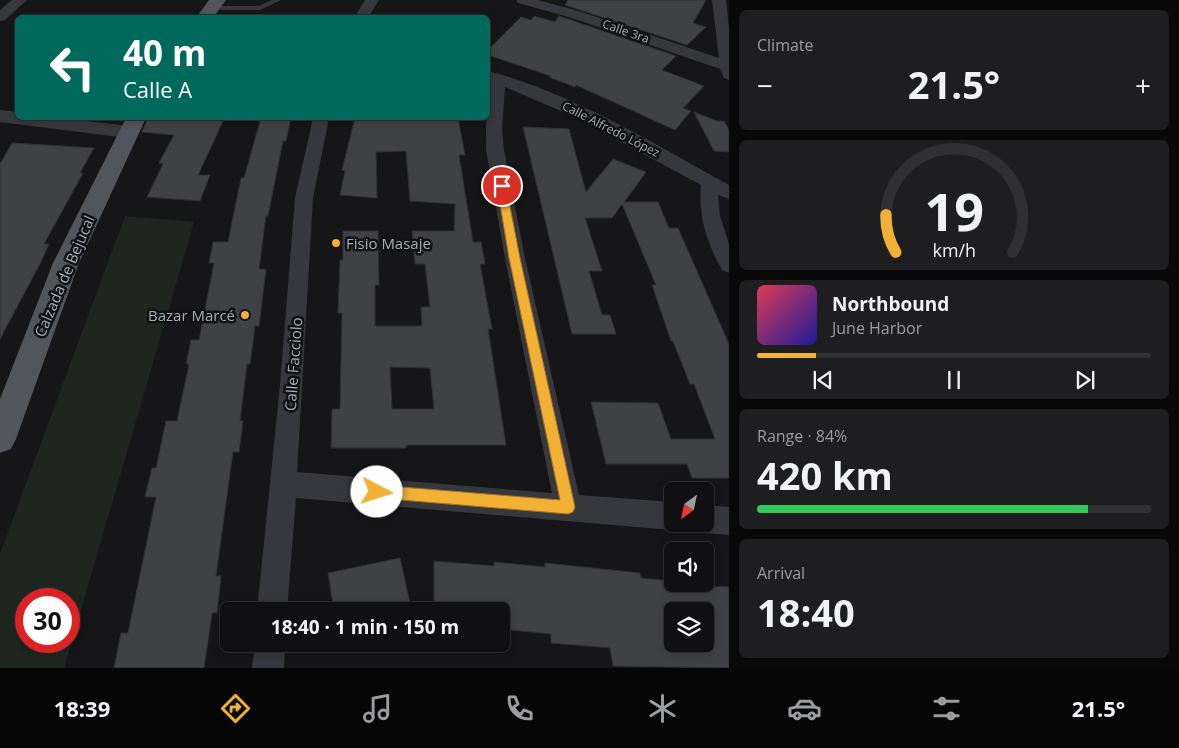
<!DOCTYPE html>
<html lang="en">
<head>
<meta charset="utf-8">
<style>
  :root { --surface:#101012; --page:#1e1e20; --text:#f1f3f6; --muted:#9c9d9f; --line:#303032; --accent:#f2b134 }
  body { margin:0; font-family:"Open Sans",sans-serif; background:var(--page); color:var(--text); height:100vh; display:flex; flex-direction:column; font-size:19px; white-space:nowrap }
  * { box-sizing:border-box; margin:0 }
  p { font-size:16px; color:var(--muted) }
  .icon { flex:none; width:28px; height:28px; fill:none; stroke:currentColor; stroke-width:2; stroke-linecap:round; stroke-linejoin:round }
  .map { position:relative; flex:1; overflow:hidden }
  .side { display:flex; flex-direction:column; gap:10px; padding:10px; background:#09090a; width:450px }
  .side>* { flex:none }
  .hud { position:absolute; left:15px; top:15px; width:475px; height:105px; border-radius:8px; box-shadow:0 2px 8px #0003,0 0 0 1px var(--line); background:#00695c; color:#fff; overflow:hidden }
  .needle { width:32px; rotate:213deg }
  .tools { position:absolute; left:664px; top:482px; display:grid; gap:10px }
  .tools a { display:grid; place-items:center; width:50px; height:50px; border-radius:8px; background:var(--surface); box-shadow:0 2px 8px #0003,0 0 0 1px var(--line); font-size:25px }
  .speed { position:absolute; left:15px; top:588px; display:flex; gap:10px; font-size:25px; font-weight:700; text-align:center }
  .speed>* { display:grid; place-content:center; width:65px; height:65px; border-radius:50%; background:var(--surface); box-shadow:0 2px 8px #0003,0 0 0 1px var(--line); line-height:1 }
  .speed .limit { border:8px solid #d22; background:#fff; color:#111 }
  .pin { position:absolute; display:grid; place-items:center; width:42px; height:42px; color:#fff; margin:-21px; border:2px solid #fff; border-radius:50%; box-shadow:0 1px 5px #0007 }
  .me { position:absolute; width:55px; margin:-28px; rotate:95deg; stroke-linejoin:round; filter:drop-shadow(0 0 4px #0008) }
  .turn { display:flex; align-items:center; gap:18px; height:105px; padding:0 25px; font-size:22px }
  .turn .icon { width:65px; height:65px; stroke-width:2.5 }
  .turn b { display:block; font-size:35px; line-height:42px }
  .big { font-size:38px; font-weight:700; line-height:1.1 }
  .side .card { flex:1; display:flex; flex-direction:column; justify-content:center; gap:8px; min-width:0; padding:0 18px; border-radius:8px; background:var(--page) }
  .side .dial { align-items:center; gap:0 }
  .dial svg { height:130px; overflow:visible; fill:none; stroke:var(--line); stroke-width:7; stroke-linecap:round; text-anchor:middle }
  .dial text { fill:var(--text); stroke:none }
  .song { display:flex; align-items:center; gap:15px }
  .cover { width:60px; height:60px; border-radius:8px; background:linear-gradient(135deg,hsl(350 70% 55%),hsl(240 70% 35%)) }
  .played { height:5px; border-radius:2px; background:linear-gradient(90deg,var(--accent) 15%,var(--line) 15%) }
  .keys { display:flex; justify-content:space-around; direction:ltr }
  .heat { display:flex; justify-content:space-between; align-items:center; font-size:28px; direction:ltr }
  .charge { height:8px; border-radius:4px; background:linear-gradient(90deg,#34c759 84%,var(--line) 0) }
  .trip { position:absolute; left:220px; top:602px; width:290px; height:50px; border-radius:8px; background:var(--surface); box-shadow:0 2px 8px #0003,0 0 0 1px var(--line); font-weight:700; line-height:50px; text-align:center }
  .tab-bar { display:flex; height:80px; justify-content:space-around; align-items:center; background:#060607; color:var(--muted) }
  .tab-bar .icon { width:35px; height:35px }
  .tab-bar .selected { color:var(--accent) }
  .tab-bar b { font-size:22px; color:var(--text) }
  main { display:flex; flex:1; min-height:0 }
  .map>svg:first-child { display:block }
  .green { fill:#1e261f; fill-rule:evenodd }
  .building { fill:#404145; stroke:#303034; fill-rule:evenodd }
  .lines { fill:none; stroke-linecap:round; stroke-linejoin:round }
  .service { fill:#37383d; fill-rule:evenodd }
  .minor { fill:#37383d; fill-rule:evenodd }
  .tertiary { fill:#37383d; fill-rule:evenodd }
  .primary { fill:#53555c; fill-rule:evenodd }
  .route { fill:#f2b134; stroke:#9d7322 }
  .poi-dot { fill:#f2b134; stroke:#111113; stroke-width:2 }
  .labels { text-anchor:middle; dominant-baseline:central; stroke-width:5; stroke-linejoin:round; paint-order:stroke }
  .far-street-label { font-size:12px; fill:#a8adb8; stroke:#111113 }
  .poi-label { font-size:15px; fill:#a8adb8; stroke:#111113; text-anchor:start }
  .street-label { font-size:15px; fill:#a8adb8; stroke:#111113 }
</style>
</head>
<body>
<main>
<div class="map">
<svg width="729" height="668" viewBox="0 0 729 668">
  <rect width="100%" height="100%" fill="#161618"/>
  <path class="green" d="M 125,216 L 194,222 L 64,668 L 0,668 L 0,554 ZM 26,599 L 69,599 L 69,641 L 26,641 Z"/>
  <g class="building">
    <path d="M 568,0 L 706,0 L 693,23 L 706,27 L 687,45 L 565,5 Z"/>
    <path d="M 534,16 L 555,22 L 559,16 L 571,20 L 676,56 L 662,70 L 704,86 L 683,108 L 691,111 L 675,130 L 576,85 L 575,87 L 549,77 L 551,76 L 488,55 L 488,50 L 521,17 L 531,20 Z"/>
    <path d="M 694,112 L 717,121 L 724,121 L 729,130 L 729,152 L 714,151 Z"/>
    <path d="M 148,118 L 224,119 L 198,175 L 210,175 L 200,201 L 147,197 L 163,164 L 159,163 L 174,135 L 142,132 Z"/>
    <path d="M 261,118 L 291,118 L 286,141 L 283,141 L 268,216 L 266,216 L 259,269 L 266,269 L 259,326 L 255,326 L 250,364 L 247,364 L 240,421 L 243,421 L 239,452 L 233,452 L 216,576 L 221,576 L 217,613 L 212,613 L 204,668 L 114,668 L 121,633 L 128,633 L 156,497 L 145,497 L 152,468 L 156,468 L 166,421 L 177,421 L 189,364 L 186,364 L 191,340 L 199,340 L 214,263 L 209,263 L 213,242 L 228,242 L 241,178 L 244,178 Z"/>
    <path d="M 355,118 L 417,119 L 417,118 L 458,118 L 465,155 L 459,155 L 473,242 L 481,242 L 485,264 L 480,264 L 492,329 L 488,329 L 506,445 L 406,445 L 406,448 L 331,448 L 332,409 L 340,409 L 342,313 L 338,313 L 340,260 L 343,260 L 343,231 L 378,231 L 379,285 L 375,285 L 375,326 L 422,326 L 421,307 L 430,307 L 425,264 L 415,264 L 412,231 L 454,231 L 455,204 L 410,201 L 406,151 L 376,152 L 377,198 L 340,195 L 345,171 L 342,170 ZM 390,367 L 430,368 L 434,409 L 392,409 Z"/>
    <path d="M 523,127 L 569,129 L 586,192 L 613,159 L 646,172 L 624,202 L 658,202 L 669,228 L 678,228 L 729,344 L 729,478 L 692,478 L 687,464 L 606,464 L 591,402 L 658,403 L 671,439 L 715,439 L 694,384 L 690,384 L 673,341 L 671,341 L 652,285 L 656,285 L 622,204 L 612,218 L 585,218 L 602,271 L 589,271 L 602,315 L 610,315 L 616,334 L 572,334 Z"/>
    <path d="M 12,143 L 94,148 L 80,173 L 83,173 L 44,244 L 49,244 L 40,264 L 0,339 L 0,164 Z"/>
    <path d="M 400,558 L 410,603 L 372,611 L 334,611 L 328,573 Z"/>
    <path d="M 434,561 L 494,566 L 494,562 L 545,567 L 545,563 L 640,573 L 641,578 L 672,581 L 672,584 L 729,587 L 729,668 L 613,666 L 610,648 L 551,643 L 551,634 L 501,629 L 501,611 L 434,611 ZM 672,611 L 705,611 L 705,644 L 672,644 Z"/>
  </g>
  <g class="lines">
    <path class="service" d="M 272,0 L 281,0 L 260,10 L 212,10 L 209,8 L 212,6 L 259,6 Z"/>
    <g class="minor">
      <path d="M 12,0 L 27,0 L 5,20 L 0,21 L 0,10 Z"/>
      <path d="M 365,0 L 379,0 L 368,18 L 354,18 Z"/>
      <path d="M 516,0 L 538,0 L 582,12 L 719,58 L 712,0 L 726,0 L 729,28 L 729,80 L 724,78 L 720,69 L 572,18 L 518,3 Z"/>
      <path d="M 488,71 C 568,91 657,145 729,185 L 729,199 L 718,195 L 720,216 L 729,244 L 729,273 L 722,270 C 707,243 698,217 701,185 L 575,117 L 505,87 L 502,129 L 504,150 L 525,258 L 579,495 L 672,502 L 672,524 L 683,524 L 682,526 L 672,530 L 296,498 L 287,611 L 257,611 L 280,385 L 295,198 L 313,118 L 329,118 L 313,198 L 297,472 L 552,493 L 505,258 L 486,150 L 486,129 L 490,82 L 488,81 Z"/>
      <path d="M 705,505 L 729,507 L 729,535 L 705,533 L 695,529 L 693,524 L 705,524 Z"/>
      <path d="M 255,644 L 285,644 L 284,668 L 252,668 Z"/>
    </g>
    <path class="tertiary" d="M 0,110 L 18,112 L 18,118 L 62,118 L 128,126 L 135,127 L 138,132 L 135,137 L 128,138 L 0,122 Z"/>
    <g class="primary">
      <path d="M 209,0 L 226,0 L 213,18 L 196,18 Z"/>
      <path d="M 126,118 L 146,118 L 79,263 L 16,439 L 11,449 L 0,453 L 0,399 L 53,263 Z"/>
    </g>
  </g>
  <path class="route" d="M 502,183 L 506,186 L 520,258 L 575,507 L 573,512 L 568,514 L 377,498 L 373,496 L 371,492 L 373,487 L 377,485 L 560,500 L 509,258 L 497,186 Z"/>
  <g class="poi-dot">
    <circle cx="336" cy="243" r="5"/>
    <circle cx="245" cy="315" r="5"/>
  </g>
  <g class="labels">
    <g class="far-street-label">
      <text transform="translate(626 31) rotate(19)">Calle 3ra</text>
      <text transform="translate(611 129) rotate(27)">Calle Alfredo López</text>
    </g>
    <g class="poi-label">
      <text x="346" y="243">Fisio Masaje</text>
      <text x="235" y="315" text-anchor="end">Bazar Marcé</text>
    </g>
    <g class="street-label">
      <text transform="translate(64 276) rotate(-67)">Calzada de Bejucal</text>
      <text transform="translate(293 364) rotate(-86)">Calle Facciolo</text>
    </g>
  </g>
</svg>
<div class="tools">
<a><svg class="needle" viewBox="-14 -14 28 28"><path d="M0-13l5 13h-10z" fill="#e53935"/><path d="M0 13l5-13h-10z" fill="#9c9d9f"/></svg></a>
<a><svg class="icon" aria-label="sound" viewBox="0 0 24 24"><path d="M4 9h4l5-4v14l-5-4H4zM17 9q2 3 0 6"/></svg></a>
<a><svg class="icon" aria-label="layers" viewBox="0 0 24 24"><path d="M12 4l9 5-9 5-9-5zM3 14l9 5 9-5"/></svg></a>
</div>
<div class="speed"><div class="limit">30</div></div>
<div class="pin" style="left:502px;top:186px;background:#d93025"><svg class="icon" aria-label="arrive" viewBox="0 0 24 24"><path d="M6 21V4h12l-3 4 3 4H6"/></svg></div>
<svg class="me" style="left:377px;top:492px" viewBox="-20 -20 40 40"><circle r="19" fill="#fff"/><path d="M0-13L10 11 0 6-10 11z" fill="#f2b134"/></svg>
<div class="trip">18:40 · 1 min · 150 m</div>
<div class="hud">
<div class="turn"><svg class="icon" aria-label="left" viewBox="0 0 24 24"><path d="M17 20v-9H6M10 6l-5 5 5 5"/></svg><div><b>40 m</b>Calle A</div></div>
</div>
</div>
<section class="side">
<div class="card"><p>Climate</p>
<div class="heat"><a>−</a><b class="big">21.5°</b><a>+</a></div>
</div>
<div class="card dial"><svg viewBox="0 0 100 80">
<path d="M14 69A42 42 0 1 1 86 69"/>
<path d="M14 69A42 42 0 0 1 8 46" stroke="#f2b134"/>
<text x="50" y="56" font-size="32" font-weight="700">19</text>
<text x="50" y="72" font-size="11">km/h</text>
</svg></div>
<div class="card">
<div class="song"><i class="cover"></i><div><b>Northbound</b><p>June Harbor</p></div></div>
<div class="played"></div>
<div class="keys"><svg class="icon" aria-label="previous" viewBox="0 0 24 24"><path d="M18 5L8 12l10 7zM5 5v14"/></svg><svg class="icon" aria-label="pause" viewBox="0 0 24 24"><path d="M8 5v14M16 5v14"/></svg><svg class="icon" aria-label="next" viewBox="0 0 24 24"><path d="M6 5l10 7-10 7zM19 5v14"/></svg></div>
</div>
<div class="card"><p>Range · 84%</p><b class="big">420 km</b><div class="charge"></div></div>
<div class="card"><p>Arrival</p><b class="big">18:40</b></div>
</section>
</main>
<nav class="tab-bar">
<b>18:39</b>
<svg class="icon selected" aria-label="directions" viewBox="0 0 24 24"><path d="M12 3l9 9-9 9-9-9zM9 14v-3h6M13 9l2 2-2 2"/></svg>
<svg class="icon" aria-label="music" viewBox="0 0 24 24"><path d="M9 18V5l10-2v13"/><circle cx="6" cy="18" r="3"/><circle cx="16" cy="16" r="3"/></svg>
<svg class="icon" aria-label="phone" viewBox="0 0 24 24"><path d="M5 4h4l2 5-3 2q2 4 5 5l2-3 5 2v4C11 20 4 13 5 4z"/></svg>
<svg class="icon" aria-label="climate" viewBox="0 0 24 24"><path d="M12 3v18M4 7l16 10M4 17L20 7"/></svg>
<svg class="icon" aria-label="car" viewBox="0 0 24 24"><path d="M5 17H2v-5l4-1 3-4h7l3 4 3 1v5h-3M9 17h6M6 11h13"/><circle cx="7" cy="17" r="2"/><circle cx="17" cy="17" r="2"/></svg>
<svg class="icon" aria-label="filters" viewBox="0 0 24 24"><path d="M4 7h16M4 17h16"/><circle cx="9" cy="7" r="2"/><circle cx="15" cy="17" r="2"/></svg>
<b>21.5°</b>
</nav>
</body>
</html>
